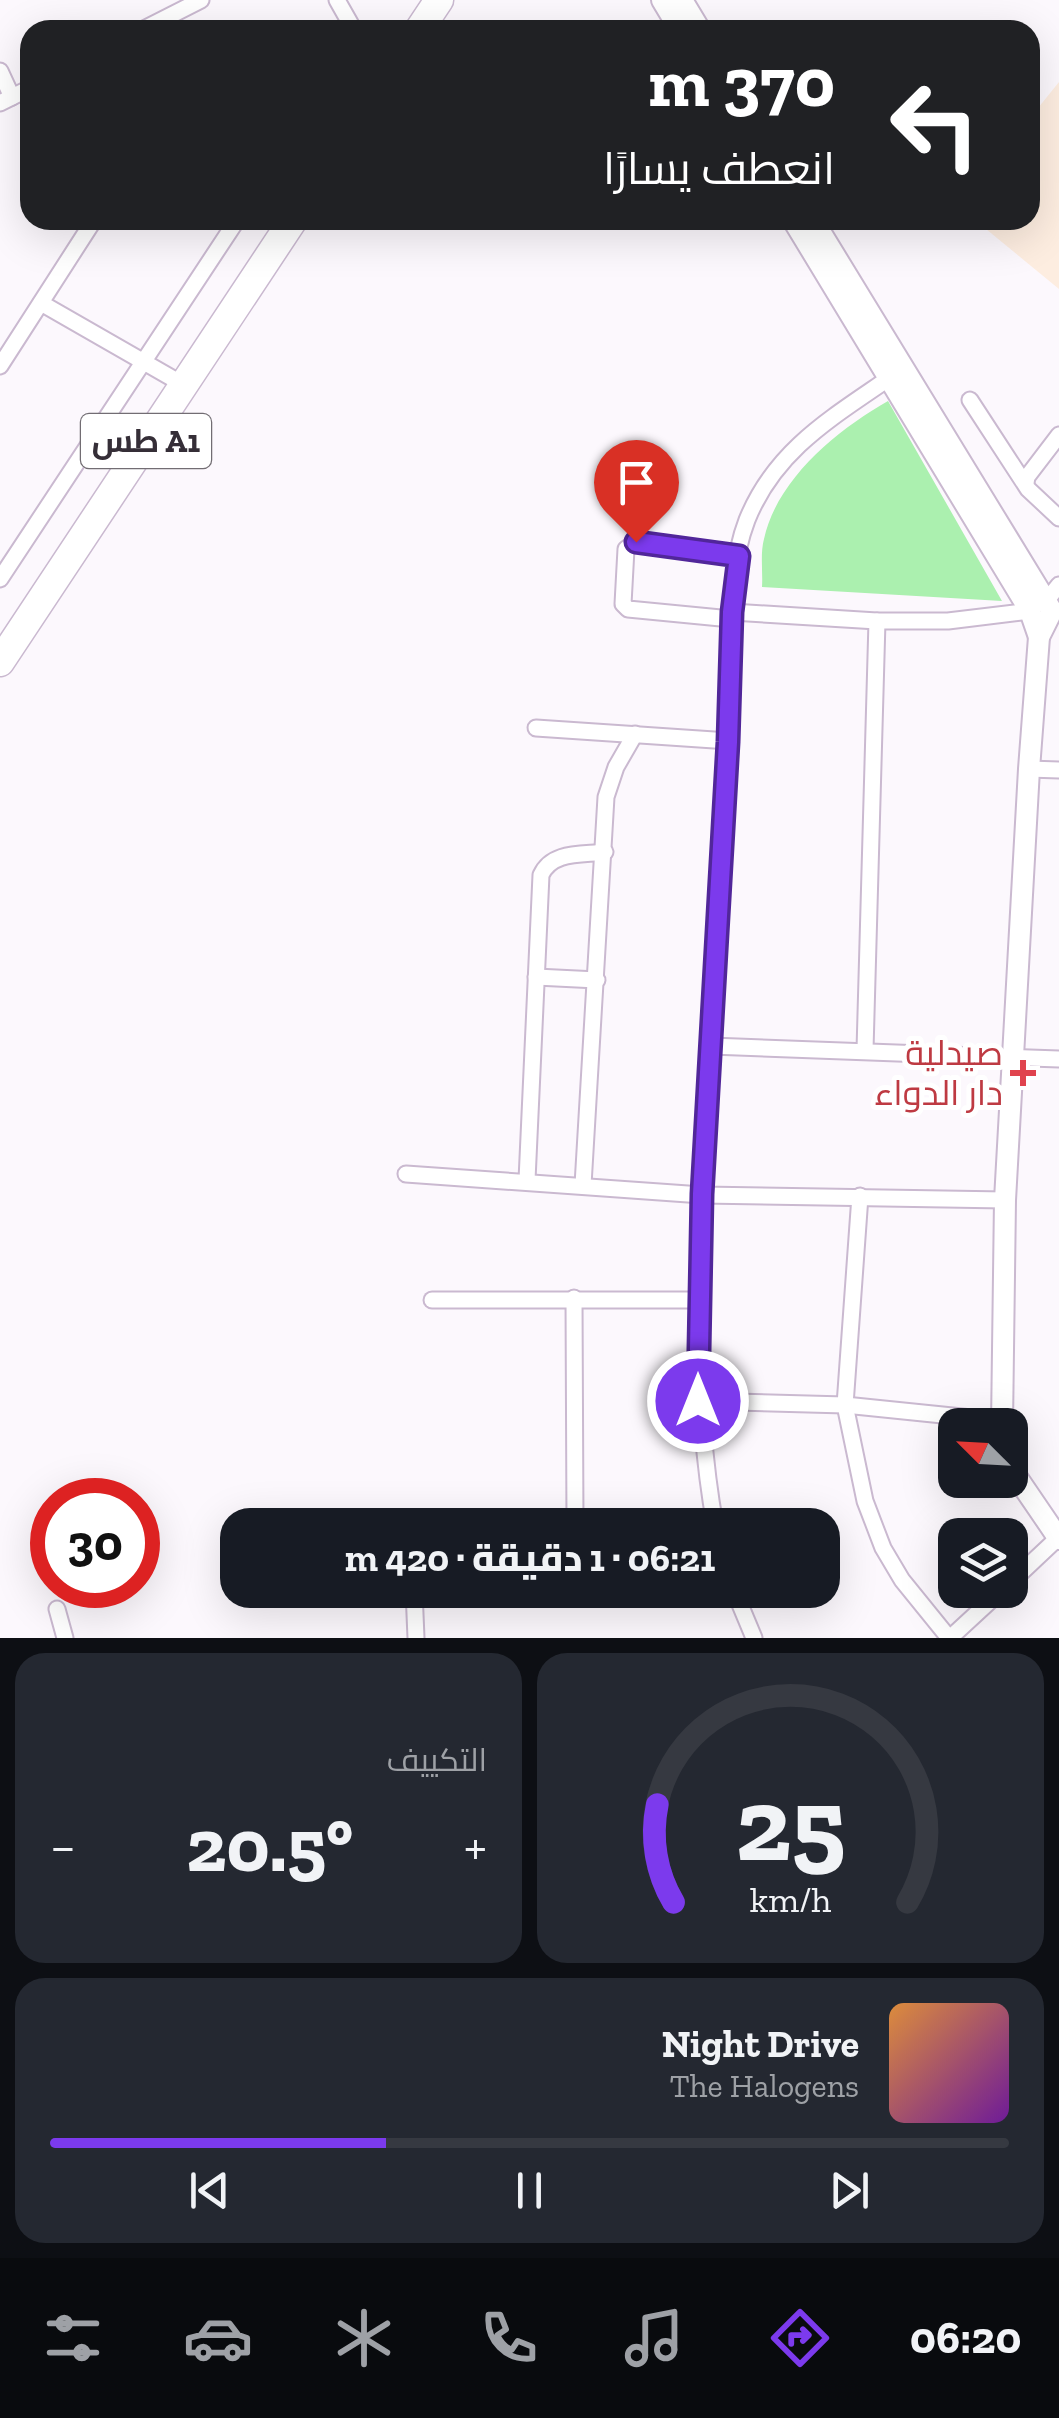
<!DOCTYPE html>
<html lang="ar">
<head>
<meta charset="utf-8">
<style>
  :root { --surface:#171b24; --page:#242831; --text:#f1f3f6; --muted:#9ea1a6; --line:#363941; --accent:#7c3aed }
  body { margin:0; font-family:"Zilla Slab",Cairo,serif; background:var(--page); color:var(--text); direction:rtl; height:100vh; display:flex; flex-direction:column; font-size:38px; white-space:nowrap }
  * { box-sizing:border-box; margin:0 }
  p { font-size:32px; color:var(--muted) }
  .icon { flex:none; width:55px; height:55px; fill:none; stroke:currentColor; stroke-width:2; stroke-linecap:round; stroke-linejoin:round }
  .map { position:relative; height:1638px; overflow:hidden; direction:ltr }
  .panel { display:flex; flex-direction:column; gap:15px; padding:15px; background:#0d0f14; flex:1 }
  .panel>* { flex:none }
  .banner { position:absolute; left:20px; top:20px; width:1020px; height:210px; border-radius:30px; box-shadow:0 10px 40px #0002; direction:rtl; background:#202124; color:#fff; overflow:hidden }
  .needle { width:65px; rotate:294deg }
  .controls { position:absolute; left:938px; top:1408px; display:grid; gap:20px }
  .controls a { display:grid; place-items:center; width:90px; height:90px; border-radius:20px; background:var(--surface); box-shadow:0 10px 40px #0002; font-size:50px }
  .speed { position:absolute; left:30px; top:1478px; display:flex; gap:20px; font-size:50px; font-weight:700; text-align:center }
  .speed>* { display:grid; place-content:center; width:130px; height:130px; border-radius:50%; background:var(--surface); box-shadow:0 10px 40px #0002; line-height:1 }
  .speed .limit { border:15px solid #d22; background:#fff; color:#111 }
  .pin { position:absolute; display:grid; place-items:center; width:85px; height:85px; color:#fff; margin:-102px -42px; border-radius:50% 50% 50% 0; rotate:-45deg; box-shadow:0 0 10px #0007 }
  .pin .icon { rotate:45deg }
  .me { position:absolute; width:110px; margin:-55px; rotate:0deg; stroke-linejoin:round; filter:drop-shadow(0 0 8px #0008) }
  .turn { display:flex; align-items:center; gap:35px; height:210px; padding:0 40px; font-size:45px }
  .turn .icon { width:130px; height:130px; stroke-width:2.5 }
  .turn b { display:block; font-size:70px; line-height:85px }
  .big { font-size:75px; font-weight:800; line-height:1.1 }
  .panel .card { flex:1; display:flex; flex-direction:column; justify-content:center; gap:15px; min-width:0; padding:0 35px; border-radius:30px; background:var(--page) }
  .panel .dial { align-items:center; gap:0 }
  .dial svg { height:260px; overflow:visible; fill:none; stroke:var(--line); stroke-width:7; stroke-linecap:round; text-anchor:middle }
  .dial text { fill:var(--text); stroke:none }
  .song { display:flex; align-items:center; gap:30px }
  .cover { width:120px; height:120px; border-radius:15px; background:linear-gradient(135deg,hsl(30 70% 55%),hsl(280 70% 35%)) }
  .played { height:10px; border-radius:5px; background:linear-gradient(90deg,var(--accent) 35%,var(--line) 35%) }
  .keys { display:flex; justify-content:space-around; direction:ltr }
  .heat { display:flex; justify-content:space-between; align-items:center; font-size:55px; direction:ltr }
  .panel .tiles { flex:1; display:grid; gap:15px; grid-template-columns:1fr 1fr }
  .card:last-child { grid-column:span 2 }
  .trip { position:absolute; left:220px; top:1508px; width:620px; height:100px; border-radius:30px; background:var(--surface); box-shadow:0 10px 40px #0002; font-weight:800; line-height:100px; text-align:center; direction:rtl }
  .dock { display:flex; height:160px; justify-content:space-around; align-items:center; background:#090b0e; color:var(--muted) }
  .dock .icon { width:70px; height:70px }
  .dock .selected { color:var(--accent) }
  .dock b { font-size:45px; color:var(--text) }
  .map>svg:first-child { display:block }
  .medical { fill:#fdede0 }
  .green { fill:#abf0af }
  .lines { fill:none; stroke-linecap:round; stroke-linejoin:round }
  .street-casing { stroke:#cab9d0; stroke-width:19 }
  .secondary-casing { stroke:#cab9d0; stroke-width:24 }
  .highway-casing { stroke:#cab9d0; stroke-width:31 }
  .street { stroke:#fff; stroke-width:15 }
  .secondary { stroke:#fff; stroke-width:20 }
  .highway { stroke:#fff; stroke-width:28 }
  .route-casing { stroke:#51269a; stroke-width:25 }
  .route { stroke:#7c3aed; stroke-width:18 }
  .health-dot { fill:#e0444e; stroke:#fff; stroke-width:4 }
  .labels { text-anchor:middle; dominant-baseline:central; stroke-width:10; stroke-linejoin:round; paint-order:stroke }
  .shield { fill:#fff; stroke:#726d73; stroke-width:2.5 }
  .shield-label { font-size:32px; font-weight:bold; fill:#352e37 }
  .health-label { font-size:35px; fill:#be3a42; stroke:#fff; text-anchor:end }
</style>
</head>
<body>
<div class="map">
<svg width="1059" height="1638" viewBox="0 0 1059 1638">
  <rect width="100%" height="100%" fill="#fcf8fd"/>
  <path class="medical" d="M 1059,82 L 1059,289 L 975,220 L 1030,220 L 1030,118 Z"/>
  <path class="green" d="M 888,401 L 1002,601 L 762,587 C 763,572 760,554 764,539 C 777,479 837,430 888,401 Z"/>
  <g class="lines">
    <defs>
      <g id="street">
        <path d="M 337,0 L 354,30"/>
        <path d="M 142,30 L 201,0"/>
        <path d="M 0,71 L 12,97"/>
        <path d="M 0,103 L 30,88"/>
        <path d="M 41,303 L 184,385"/>
        <path d="M 0,366 L 94,220"/>
        <path d="M 970,400 L 1028,489 L 1059,518"/>
        <path d="M 1026,483 L 1027,477 L 1059,435"/>
        <path d="M 0,579 L 237,220"/>
        <path d="M 1047,600 L 1059,585"/>
        <path d="M 732,612 L 877,621 L 948,621 L 1030,611"/>
        <path d="M 731,619 L 628,609 L 623,604 L 626,549 L 636,542 L 739,556"/>
        <path d="M 536,728 L 729,741"/>
        <path d="M 1029,769 L 1059,770"/>
        <path d="M 536,977 L 597,980"/>
        <path d="M 711,1046 L 1059,1059"/>
        <path d="M 865,1050 L 877,621"/>
        <path d="M 406,1174 L 702,1195 L 1005,1200"/>
        <path d="M 527,1180 L 541,875 C 552,851 581,855 605,852"/>
        <path d="M 583,1185 L 606,797 L 616,767 L 635,734"/>
        <path d="M 860,1196 L 845,1405 L 865,1501 L 883,1548 L 902,1580 L 949,1638"/>
        <path d="M 574,1298 L 575,1525"/>
        <path d="M 432,1300 L 698,1300"/>
        <path d="M 698,1401 L 845,1405 L 1001,1421"/>
        <path d="M 715,1525 C 690,1385 699,1243 708,1102 C 714,998 720,895 726,791 C 728,748 729,705 730,662 C 731,616 730,564 747,520 C 776,448 835,416 895,374"/>
        <path d="M 1010,1583 L 1059,1537"/>
        <path d="M 414,1590 L 416,1638"/>
        <path d="M 734,1590 L 754,1638"/>
        <path d="M 57,1609 L 65,1638"/>
        <path d="M 950,1638 L 1002,1590"/>
      </g>
      <g id="secondary">
        <path d="M 662,0 L 680,30"/>
        <path d="M 682,0 L 700,30"/>
        <path d="M 793,220 L 1030,611 L 1039,637"/>
        <path d="M 813,220 L 1052,611 L 1039,637 L 1029,769 L 1005,1200 L 1002,1425"/>
        <path d="M 1010,1456 L 1014,1473 L 1059,1539"/>
      </g>
      <g id="highway">
        <path d="M 419,30 L 439,0"/>
        <path d="M 0,662 L 293,220"/>
      </g>
    </defs>
    <use href="#street" class="street-casing"/>
    <use href="#secondary" class="secondary-casing"/>
    <use href="#highway" class="highway-casing"/>
    <use href="#street" class="street"/>
    <use href="#secondary" class="secondary"/>
    <use href="#highway" class="highway"/>
  </g>
  <g class="lines">
    <defs>
      <path id="route" d="M 636,542 L 739,556 L 732,612 L 728,742 L 702,1194 L 698,1401"/>
    </defs>
    <use href="#route" class="route-casing"/>
    <use href="#route" class="route"/>
  </g>
  <path class="health-dot" d="M1018 1058h10v10h10v10h-10v10h-10v-10h-10v-10h10z"/>
  <g class="labels">
    <rect class="shield" x="81" y="414" width="130" height="54" rx="8"/>
    <g class="shield-label">
      <text x="146" y="441">طس A1</text>
    </g>
    <g class="health-label">
      <text x="1003" y="1053">صيدلية<tspan x="1003" dy="40">دار الدواء</tspan></text>
    </g>
  </g>
</svg>
<div class="controls">
<a><svg class="needle" viewBox="-14 -14 28 28"><path d="M0-13l5 13h-10z" fill="#e53935"/><path d="M0 13l5-13h-10z" fill="#9ea1a6"/></svg></a>
<a><svg class="icon" aria-label="layers" viewBox="0 0 24 24"><path d="M12 4l9 5-9 5-9-5zM3 14l9 5 9-5"/></svg></a>
</div>
<div class="speed"><div class="limit">30</div></div>
<div class="pin" style="left:636px;top:542px;background:#d93025"><svg class="icon" aria-label="arrive" viewBox="0 0 24 24"><path d="M6 21V4h12l-3 4 3 4H6"/></svg></div>
<svg class="me" style="left:698px;top:1401px" viewBox="-20 -20 40 40"><circle r="17" fill="#7c3aed" stroke="#fff" stroke-width="3"/><path d="M0-11L8 9 0 5-8 9z" fill="#fff"/></svg>
<div class="trip">06:21 · 1 دقيقة · 420 m</div>
<div class="banner">
<div class="turn"><svg class="icon" aria-label="left" viewBox="0 0 24 24"><path d="M17 20v-9H6M10 6l-5 5 5 5"/></svg><div><b>370 m</b>انعطف يسارًا</div></div>
</div>
</div>
<section class="panel">
<div class="tiles">
<div class="card dial"><svg viewBox="0 0 100 80">
<path d="M14 69A42 42 0 1 1 86 69"/>
<path d="M14 69A42 42 0 0 1 9 39" stroke="#7c3aed"/>
<text x="50" y="56" font-size="32" font-weight="700">25</text>
<text x="50" y="72" font-size="11">km/h</text>
</svg></div>
<div class="card"><p>التكييف</p>
<div class="heat"><a>−</a><b class="big">20.5°</b><a>+</a></div>
</div>
<div class="card">
<div class="song"><i class="cover"></i><div><b>Night Drive</b><p>The Halogens</p></div></div>
<div class="played"></div>
<div class="keys"><svg class="icon" aria-label="previous" viewBox="0 0 24 24"><path d="M18 5L8 12l10 7zM5 5v14"/></svg><svg class="icon" aria-label="pause" viewBox="0 0 24 24"><path d="M8 5v14M16 5v14"/></svg><svg class="icon" aria-label="next" viewBox="0 0 24 24"><path d="M6 5l10 7-10 7zM19 5v14"/></svg></div>
</div>
</div>
</section>
<nav class="dock">
<b>06:20</b>
<svg class="icon selected" aria-label="directions" viewBox="0 0 24 24"><path d="M12 3l9 9-9 9-9-9zM9 14v-3h6M13 9l2 2-2 2"/></svg>
<svg class="icon" aria-label="music" viewBox="0 0 24 24"><path d="M9 18V5l10-2v13"/><circle cx="6" cy="18" r="3"/><circle cx="16" cy="16" r="3"/></svg>
<svg class="icon" aria-label="phone" viewBox="0 0 24 24"><path d="M5 4h4l2 5-3 2q2 4 5 5l2-3 5 2v4C11 20 4 13 5 4z"/></svg>
<svg class="icon" aria-label="climate" viewBox="0 0 24 24"><path d="M12 3v18M4 7l16 10M4 17L20 7"/></svg>
<svg class="icon" aria-label="car" viewBox="0 0 24 24"><path d="M5 17H2v-5l4-1 3-4h7l3 4 3 1v5h-3M9 17h6M6 11h13"/><circle cx="7" cy="17" r="2"/><circle cx="17" cy="17" r="2"/></svg>
<svg class="icon" aria-label="filters" viewBox="0 0 24 24"><path d="M4 7h16M4 17h16"/><circle cx="9" cy="7" r="2"/><circle cx="15" cy="17" r="2"/></svg>
</nav>
</body>
</html>
